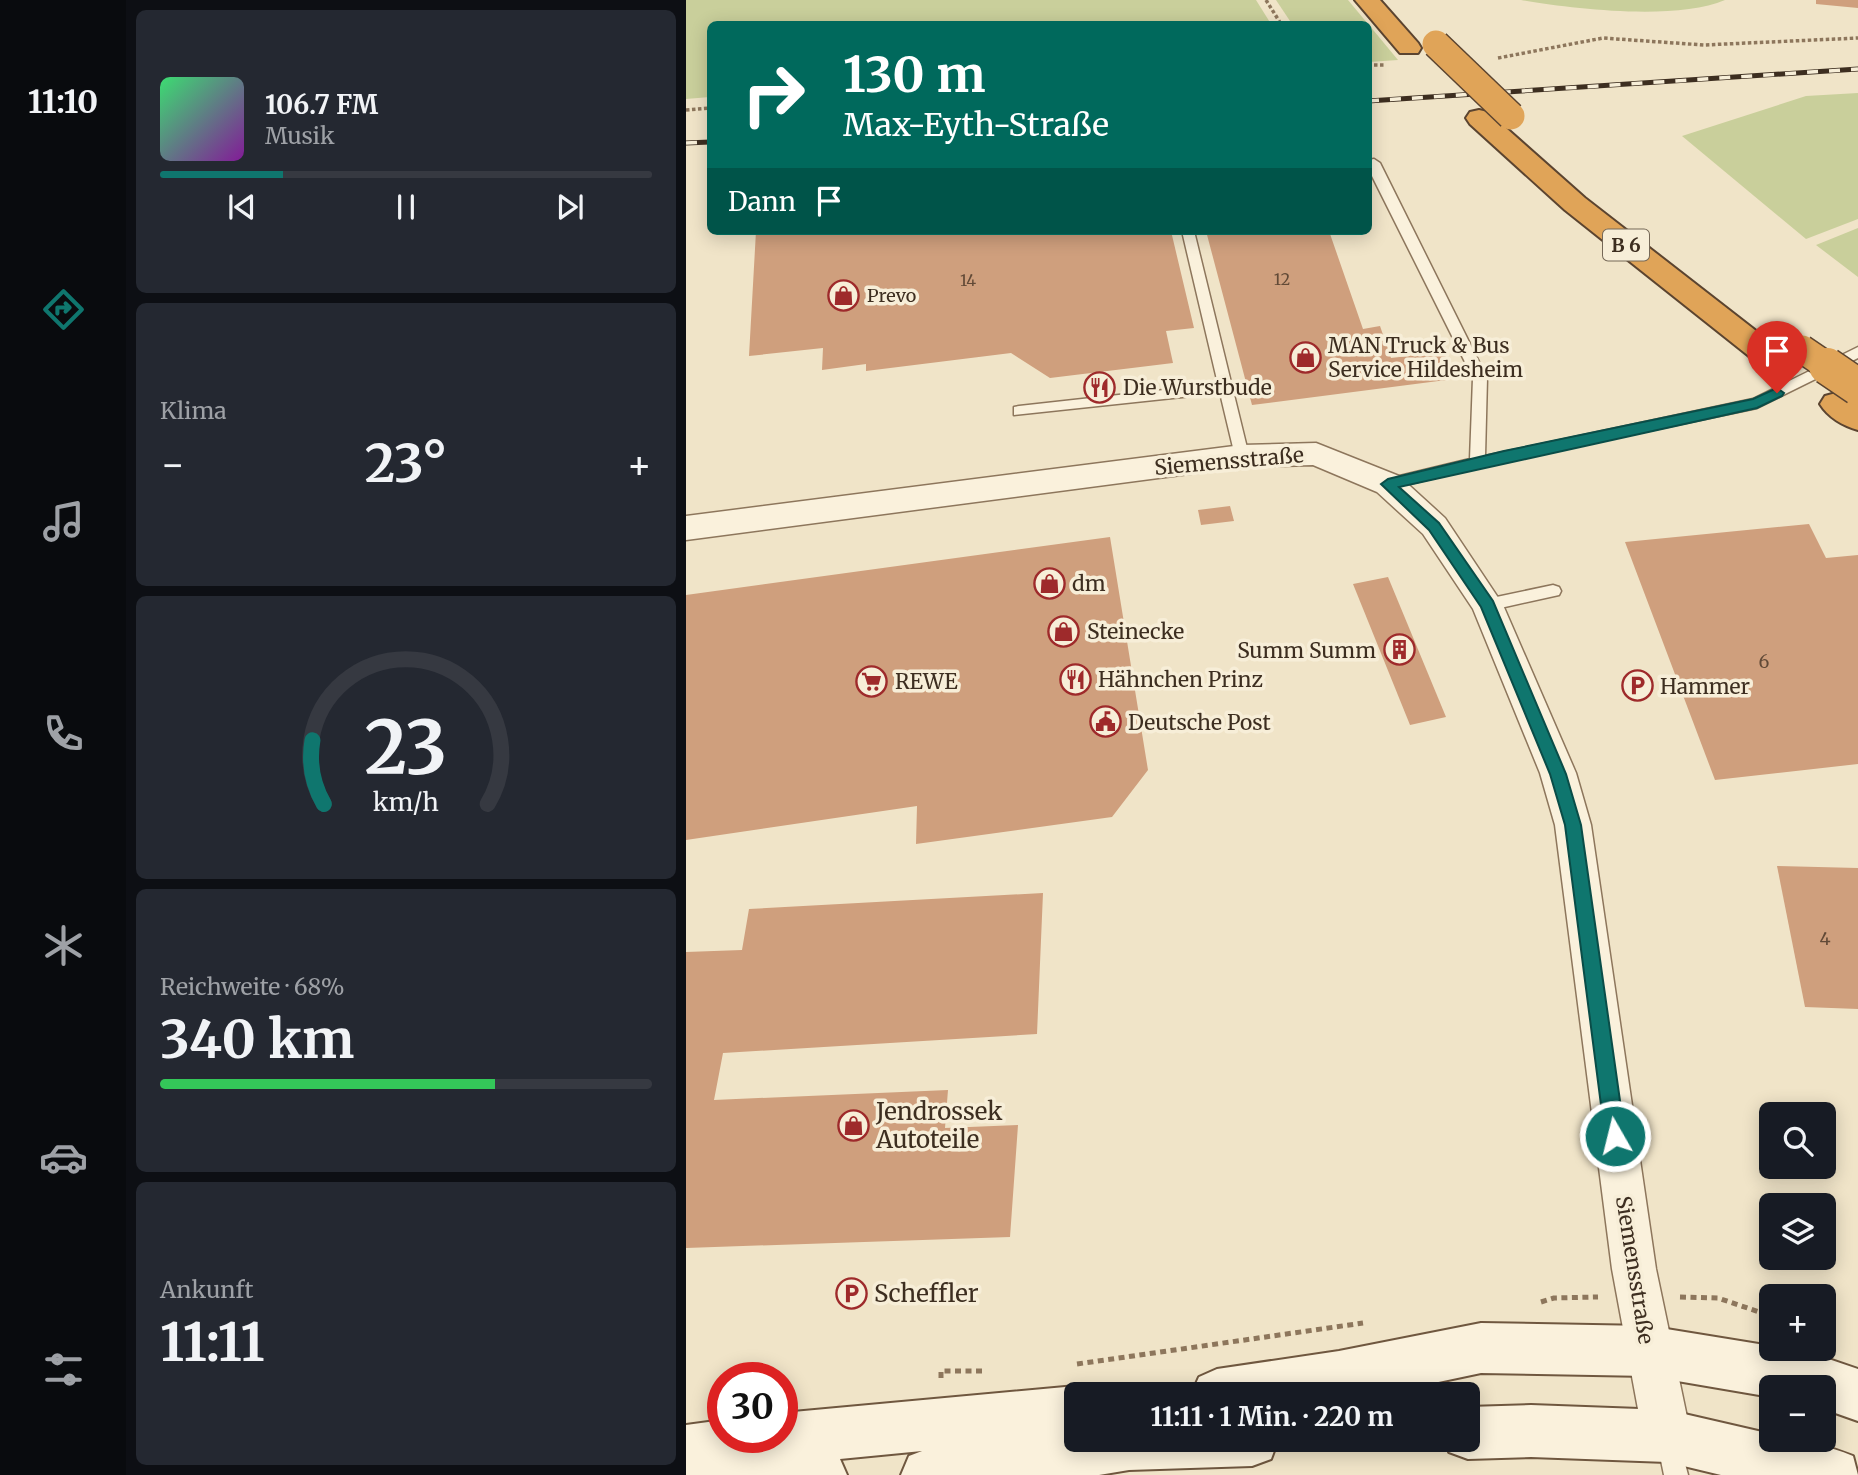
<!DOCTYPE html>
<html lang="de">
<head>
<meta charset="utf-8">
<style>
  :root { --surface:#171b24; --page:#242831; --text:#f1f3f6; --muted:#9ea1a6; --line:#363941; --accent:#0f766e }
  body { margin:0; font-family:Merriweather,serif; background:var(--page); color:var(--text); height:100vh; display:flex; flex-direction:column; font-size:26px; white-space:nowrap }
  * { box-sizing:border-box; margin:0 }
  p { font-size:23px; color:var(--muted) }
  .icon { flex:none; width:38px; height:38px; fill:none; stroke:currentColor; stroke-width:2; stroke-linecap:round; stroke-linejoin:round }
  .map { position:relative; flex:1; overflow:hidden }
  .side { display:flex; flex-direction:column; gap:10px; padding:10px; background:#0d0f14; width:560px }
  .side>* { flex:none }
  .top-card { position:absolute; left:21px; top:21px; width:665px; height:214px; border-radius:10px; box-shadow:0 4px 18px #0003; background:#00695c; color:#fff; overflow:hidden }
  .controls { position:absolute; left:1073px; top:1102px; display:grid; gap:14px }
  .controls a { display:grid; place-items:center; width:77px; height:77px; border-radius:10px; background:var(--surface); box-shadow:0 4px 18px #0003; font-size:35px }
  .speed { position:absolute; left:21px; top:1362px; display:flex; gap:14px; font-size:35px; font-weight:700; text-align:center }
  .speed>* { display:grid; place-content:center; width:91px; height:91px; border-radius:50%; background:var(--surface); box-shadow:0 4px 18px #0003; line-height:1 }
  .speed .limit { border:10px solid #d22; background:#fff; color:#111 }
  .pin { position:absolute; display:grid; place-items:center; width:60px; height:60px; color:#fff; margin:-72px -30px; border-radius:50% 50% 50% 0; rotate:-45deg; box-shadow:0 0 7px #0007 }
  .pin .icon { rotate:45deg }
  .me { position:absolute; width:77px; margin:-38px; rotate:352deg; stroke-linejoin:round; filter:drop-shadow(0 0 5px #0008) }
  .turn { display:flex; align-items:center; gap:24px; height:147px; padding:0 21px; font-size:32px }
  .turn .icon { width:91px; height:91px; stroke-width:2.5 }
  .turn b { display:block; font-size:49px; line-height:60px }
  .then { display:flex; align-items:center; height:66px; padding:0 21px; background:#0003; gap:14px; font-size:26px }
  .big { font-size:52px; font-weight:700; line-height:1.1 }
  .side .card { flex:1; display:flex; flex-direction:column; justify-content:center; gap:10px; min-width:0; padding:0 24px; border-radius:10px; background:var(--page) }
  .side .dial { align-items:center; gap:0 }
  .dial svg { height:182px; overflow:visible; fill:none; stroke:var(--line); stroke-width:7; stroke-linecap:round; text-anchor:middle }
  .dial text { fill:var(--text); stroke:none }
  .song { display:flex; align-items:center; gap:21px }
  .cover { width:84px; height:84px; border-radius:10px; background:linear-gradient(135deg,hsl(140 70% 55%),hsl(290 70% 35%)) }
  .played { height:7px; border-radius:4px; background:linear-gradient(90deg,var(--accent) 25%,var(--line) 25%) }
  .keys { display:flex; justify-content:space-around; direction:ltr }
  .heat { display:flex; justify-content:space-between; align-items:center; font-size:38px; direction:ltr }
  .charge { height:10px; border-radius:5px; background:linear-gradient(90deg,#34c759 68%,var(--line) 0) }
  .trip { position:absolute; left:378px; top:1382px; width:416px; height:70px; border-radius:10px; background:var(--surface); box-shadow:0 4px 18px #0003; font-weight:700; line-height:70px; text-align:center }
  main { display:flex; flex:1; min-height:0 }
  .menu { display:flex; flex-direction:column; width:126px; justify-content:space-around; align-items:center; background:#090b0e; color:var(--muted) }
  .menu .icon { width:49px; height:49px }
  .menu .selected { color:var(--accent) }
  .menu b { font-size:32px; color:var(--text) }
  .map>svg:first-child { display:block }
  .green { fill:#c9cf9b }
  .building { fill:#cf9f7d }
  .lines { fill:none; stroke-linecap:round; stroke-linejoin:round }
  .lane-casing { stroke:#8d765c; stroke-width:3 }
  .street-casing { stroke:#8d765c; stroke-width:3 }
  .secondary-casing { stroke:#6f573f; stroke-width:4 }
  .highway-casing { stroke:#5b4430; stroke-width:4 }
  .path-far1 { stroke:#8d765c; stroke-width:3.5; stroke-dasharray:3.5 2.5; stroke-linecap:butt }
  .path { stroke:#8d765c; stroke-width:5; stroke-dasharray:6 4.5; stroke-linecap:butt }
  .lane { fill:#faf1dc; fill-rule:evenodd }
  .street { fill:#faf1dc; fill-rule:evenodd }
  .secondary { fill:#faf1dc; fill-rule:evenodd }
  .highway { fill:#e0a458; fill-rule:evenodd }
  .rail-casing { stroke:#3d2e20; stroke-width:5 }
  .rail { stroke:#f7eed8; stroke-width:3.5; stroke-dasharray:11; stroke-linecap:butt }
  .highway-bridge-far1-casing { stroke:#5b4430; stroke-width:30; stroke-linecap:butt }
  .highway-bridge-casing { stroke:#5b4430; stroke-width:39; stroke-linecap:butt }
  .highway-bridge-far1 { stroke:#e0a458; stroke-width:27 }
  .highway-bridge { stroke:#e0a458; stroke-width:36 }
  .route { fill:#0f766e; stroke:#0a4d48; stroke-width:2 }
  .labels { text-anchor:middle; dominant-baseline:central; stroke-width:7; stroke-linejoin:round; paint-order:stroke }
  .far-number-label { font-size:16px; fill:#624a37 }
  .far-poi-label { font-size:18px; fill:#3d2e20; stroke:#f7eed8; text-anchor:start }
  .number-label { font-size:18px; fill:#624a37 }
  .shield { fill:#f7eed8; stroke:#756857; stroke-width:2 }
  .shield-label { font-size:19px; font-weight:bold; fill:#3d2e20 }
  .poi-label { font-size:21px; fill:#3d2e20; stroke:#f7eed8; text-anchor:start }
  .street-label { font-size:21px; fill:#3d2e20; stroke:#f7eed8 }
  .near-poi-label { font-size:24px; fill:#3d2e20; stroke:#f7eed8; text-anchor:start }
</style>
</head>
<body>
<main>
<nav class="menu">
<b>11:10</b>
<svg class="icon selected" aria-label="directions" viewBox="0 0 24 24"><path d="M12 3l9 9-9 9-9-9zM9 14v-3h6M13 9l2 2-2 2"/></svg>
<svg class="icon" aria-label="music" viewBox="0 0 24 24"><path d="M9 18V5l10-2v13"/><circle cx="6" cy="18" r="3"/><circle cx="16" cy="16" r="3"/></svg>
<svg class="icon" aria-label="phone" viewBox="0 0 24 24"><path d="M5 4h4l2 5-3 2q2 4 5 5l2-3 5 2v4C11 20 4 13 5 4z"/></svg>
<svg class="icon" aria-label="climate" viewBox="0 0 24 24"><path d="M12 3v18M4 7l16 10M4 17L20 7"/></svg>
<svg class="icon" aria-label="car" viewBox="0 0 24 24"><path d="M5 17H2v-5l4-1 3-4h7l3 4 3 1v5h-3M9 17h6M6 11h13"/><circle cx="7" cy="17" r="2"/><circle cx="17" cy="17" r="2"/></svg>
<svg class="icon" aria-label="filters" viewBox="0 0 24 24"><path d="M4 7h16M4 17h16"/><circle cx="9" cy="7" r="2"/><circle cx="15" cy="17" r="2"/></svg>
</nav>
<section class="side">
<div class="card">
<div class="song"><i class="cover"></i><div><b>106.7 FM</b><p>Musik</p></div></div>
<div class="played"></div>
<div class="keys"><svg class="icon" aria-label="previous" viewBox="0 0 24 24"><path d="M18 5L8 12l10 7zM5 5v14"/></svg><svg class="icon" aria-label="pause" viewBox="0 0 24 24"><path d="M8 5v14M16 5v14"/></svg><svg class="icon" aria-label="next" viewBox="0 0 24 24"><path d="M6 5l10 7-10 7zM19 5v14"/></svg></div>
</div>
<div class="card"><p>Klima</p>
<div class="heat"><a>−</a><b class="big">23°</b><a>+</a></div>
</div>
<div class="card dial"><svg viewBox="0 0 100 80">
<path d="M14 69A42 42 0 1 1 86 69"/>
<path d="M14 69A42 42 0 0 1 9 41" stroke="#0f766e"/>
<text x="50" y="56" font-size="32" font-weight="700">23</text>
<text x="50" y="72" font-size="11">km/h</text>
</svg></div>
<div class="card"><p>Reichweite · 68%</p><b class="big">340 km</b><div class="charge"></div></div>
<div class="card"><p>Ankunft</p><b class="big">11:11</b></div>
</section>
<div class="map">
<svg width="1172" height="1475" viewBox="0 0 1172 1475">
  <rect width="100%" height="100%" fill="#f0e4c8"/>
  <g class="green">
    <path d="M 0,0 L 570,0 L 585,24 L 24,24 L 24,97 L 0,99 Z"/>
    <path d="M 590,0 L 662,0 L 682,24 L 606,24 Z"/>
    <path d="M 835,0 L 1039,0 C 990,21 887,9 835,0 Z"/>
    <path d="M 683,25 L 712,60 L 683,62 Z"/>
    <path d="M 1172,93 L 1172,219 L 1120,239 L 996,136 L 1120,96 Z"/>
    <path d="M 1172,228 L 1172,277 L 1130,245 Z"/>
  </g>
  <g class="building">
    <path d="M 1130,0 L 1172,0 L 1172,8 L 1130,4 Z"/>
    <path d="M 70,231 L 485,231 L 508,328 L 480,331 L 487,363 L 364,378 L 325,353 L 180,371 L 180,364 L 136,370 L 137,348 L 63,356 Z"/>
    <path d="M 520,231 L 643,231 L 677,329 L 694,326 L 705,358 L 758,352 L 768,379 L 566,405 Z"/>
    <path d="M 544,506 L 548,521 L 515,525 L 512,510 Z"/>
    <path d="M 1123,524 L 1140,558 L 1172,555 L 1172,764 L 1029,780 L 939,542 Z"/>
    <path d="M 424,537 L 462,770 L 426,817 L 230,844 L 231,806 L 0,840 L 0,595 Z"/>
    <path d="M 702,577 L 760,717 L 724,725 L 667,584 Z"/>
    <path d="M 1091,866 L 1172,868 L 1172,1009 L 1119,1007 Z"/>
    <path d="M 357,893 L 351,1034 L 37,1053 L 28,1100 L 262,1090 L 259,1128 L 332,1125 L 324,1237 L 0,1248 L 0,952 L 56,950 L 63,909 Z"/>
  </g>
  <g class="lines">
    <defs>
      <g id="lane">
        <path d="M 688,159 L 694,163 L 801,378 L 799,456 L 1067,399 L 1172,347 L 1172,358 L 1071,408 L 819,461 L 702,489 L 697,488 L 694,484 L 697,480 L 784,459 L 787,378 L 682,168 L 682,160 Z"/>
        <path d="M 496,231 L 508,231 L 563,456 L 561,460 L 556,461 L 549,456 L 534,393 L 328,415 L 328,407 L 333,406 L 532,384 Z"/>
        <path d="M 867,585 L 873,587 L 875,591 L 873,595 L 801,611 L 793,605 L 801,599 Z"/>
        <path d="M 983,1429 L 991,1433 L 1002,1475 L 978,1475 L 971,1441 L 975,1433 Z"/>
      </g>
      <path id="street" d="M 630,443 L 713,476 L 759,518 L 817,605 L 890,773 L 905,825 L 970,1269 L 1005,1436 L 998,1453 L 981,1460 L 964,1453 L 957,1436 L 926,1269 L 869,825 L 854,773 L 787,609 L 737,534 L 691,492 L 627,465 L 556,467 L 0,540 L 0,516 L 556,445 Z"/>
      <g id="secondary">
        <path d="M 795,1323 L 962,1326 L 1085,1346 L 1085,1349 L 1122,1352 L 1172,1369 L 1172,1421 L 1138,1409 L 1138,1388 L 1085,1388 L 1085,1397 L 962,1376 L 795,1373 L 691,1395 L 505,1395 L 513,1377 L 531,1369 L 653,1351 Z"/>
        <path d="M 390,1386 L 409,1395 L 390,1395 L 390,1440 L 592,1440 L 585,1459 L 566,1466 L 443,1470 L 413,1475 L 215,1475 L 223,1456 L 236,1451 L 154,1459 L 161,1475 L 0,1475 L 0,1425 L 37,1420 L 37,1437 L 96,1437 L 96,1413 Z"/>
        <path d="M 845,1405 L 981,1410 L 1085,1434 L 1085,1440 C 1114,1440 1140,1445 1167,1456 L 1172,1475 L 1035,1475 L 981,1462 L 845,1457 L 782,1459 L 763,1452 L 759,1440 L 782,1440 L 782,1407 Z"/>
      </g>
      <g id="highway">
        <path d="M 669,0 L 694,0 L 732,43 L 735,48 L 732,53 L 714,53 Z"/>
        <path d="M 793,110 L 802,112 L 899,198 L 1105,358 L 1110,365 L 1105,372 L 1094,375 L 1083,372 L 879,210 L 784,124 L 780,118 L 784,112 Z"/>
        <path d="M 1150,393 L 1172,404 L 1172,430 C 1157,426 1142,417 1134,404 L 1139,396 Z"/>
      </g>
    </defs>
    <use href="#lane" class="lane-casing"/>
    <use href="#street" class="street-casing"/>
    <use href="#secondary" class="secondary-casing"/>
    <use href="#highway" class="highway-casing"/>
    <g class="path-far1">
      <path d="M 580,0 L 595,24"/>
      <path d="M 812,58 L 917,38 L 1018,45 L 1172,38"/>
      <path d="M 682,65 L 699,65"/>
      <path d="M 0,110 L 24,108"/>
    </g>
    <g class="path">
      <path d="M 994,1297 L 1032,1298 L 1085,1316"/>
      <path d="M 855,1302 L 868,1298 L 912,1297"/>
      <path d="M 391,1364 L 677,1323"/>
      <path d="M 255,1378 L 255,1371 L 299,1371"/>
    </g>
    <use href="#lane" class="lane"/>
    <use href="#street" class="street"/>
    <use href="#secondary" class="secondary"/>
    <use href="#highway" class="highway"/>
    <defs>
      <g id="rail">
        <path d="M 682,101 L 1172,69"/>
        <path d="M 0,143 L 24,142"/>
      </g>
    </defs>
    <use href="#rail" class="rail-casing"/>
    <use href="#rail" class="rail"/>
    <defs>
      <g id="highway-bridge-far1">
        <path d="M 750,44 L 825,116"/>
        <path d="M 1116,349 L 1144,368"/>
      </g>
      <path id="highway-bridge" d="M 1141,366 L 1172,387"/>
    </defs>
    <use href="#highway-bridge-far1" class="highway-bridge-far1-casing"/>
    <use href="#highway-bridge" class="highway-bridge-casing"/>
    <use href="#highway-bridge-far1" class="highway-bridge-far1"/>
    <use href="#highway-bridge" class="highway-bridge"/>
  </g>
  <path class="route" d="M 1091,388 L 1098,393 L 1096,396 L 1071,408 L 713,487 L 753,523 L 807,601 L 880,774 L 895,825 L 939,1136 L 936,1142 L 929,1145 L 922,1142 L 919,1136 L 879,825 L 864,774 L 795,607 L 743,530 L 695,484 L 702,479 L 818,451 L 1067,399 Z"/>
  <defs>
    <symbol id="shop-ring" viewBox="-11 -11 22 22"><circle r="9.5" fill="#f7eed8" stroke="#9e2a2b" stroke-width="1.5"/><path d="M-5-2.5h2.3a2.7 3.5 0 0 1 5.4 0H5L5.5 6h-11ZM-1.5-2.5h3a1.5 2.3 0 0 0-3 0Z" fill="#9e2a2b"/></symbol>
    <symbol id="restaurant-ring" viewBox="-11 -11 22 22"><circle r="9.5" fill="#f7eed8" stroke="#9e2a2b" stroke-width="1.5"/><path d="M-5-6h1v4h1v-4h1v4h1v-4h1v5L-1.5 .5V6h-2V.5L-5-1ZM5-6V6H3V1.5H1.5Q1.5-4 5-6Z" fill="#9e2a2b"/></symbol>
    <symbol id="building-ring" viewBox="-11 -11 22 22"><circle r="9.5" fill="#f7eed8" stroke="#9e2a2b" stroke-width="1.5"/><path d="M-4-6H4V6H1V3H-1V6H-4ZM-2.5-4.3h1.7v1.8h-1.7ZM.8-4.3h1.7v1.8H.8ZM-2.5-1h1.7V.8h-1.7ZM.8-1h1.7V.8H.8Z" fill="#9e2a2b"/></symbol>
    <symbol id="supermarket-ring" viewBox="-11 -11 22 22"><circle r="9.5" fill="#f7eed8" stroke="#9e2a2b" stroke-width="1.5"/><path d="M-6-5.5h2.5l.6 2H6L4.5 2H-2.5L-4.4-4H-6ZM-1.5 3.2a1.3 1.3 0 1 0 .1 0ZM3 3.2a1.3 1.3 0 1 0 .1 0Z" fill="#9e2a2b"/></symbol>
    <symbol id="parking-ring" viewBox="-11 -11 22 22"><circle r="9.5" fill="#f7eed8" stroke="#9e2a2b" stroke-width="1.5"/><path d="M-3.5-5.5H1a3.5 3.5 0 0 1 0 7H-1V5.5H-3.5ZM-1-3.4V-.6H.8a1.4 1.4 0 0 0 0-2.8Z" fill="#9e2a2b"/></symbol>
    <symbol id="civic-ring" viewBox="-11 -11 22 22"><circle r="9.5" fill="#f7eed8" stroke="#9e2a2b" stroke-width="1.5"/><path d="M-.6-6.5H3V-4.5H.6V-3L4-1V1h2V6H-6V1h2V-1L-.6-3ZM-1.2 2.5V6h2.4V2.5Z" fill="#9e2a2b"/></symbol>
  </defs>
  <g fill-rule="evenodd">
    <use href="#shop-ring" x="140" y="278" width="35" height="35"/>
    <use href="#shop-ring" x="602" y="340" width="35" height="35"/>
    <use href="#restaurant-ring" x="396" y="370" width="35" height="35"/>
    <use href="#shop-ring" x="346" y="566" width="35" height="35"/>
    <use href="#shop-ring" x="360" y="614" width="35" height="35"/>
    <use href="#building-ring" x="696" y="632" width="35" height="35"/>
    <use href="#restaurant-ring" x="372" y="662" width="35" height="35"/>
    <use href="#supermarket-ring" x="168" y="664" width="35" height="35"/>
    <use href="#parking-ring" x="934" y="668" width="35" height="35"/>
    <use href="#civic-ring" x="402" y="704" width="35" height="35"/>
    <use href="#shop-ring" x="150" y="1108" width="35" height="35"/>
    <use href="#parking-ring" x="148" y="1276" width="35" height="35"/>
  </g>
  <g class="labels">
    <g class="far-number-label">
      <text x="596" y="279">12</text>
      <text x="282" y="280">14</text>
    </g>
    <g class="far-poi-label">
      <text x="181" y="295">Prevo</text>
    </g>
    <g class="number-label">
      <text x="1078" y="661">6</text>
      <text x="1139" y="938">4</text>
    </g>
    <rect class="shield" x="917" y="229.5" width="46" height="31" rx="5"/>
    <g class="shield-label">
      <text x="940" y="245">B 6</text>
    </g>
    <g class="poi-label">
      <text x="642" y="345">MAN Truck &amp; Bus<tspan x="642" dy="24">Service Hildesheim</tspan></text>
      <text x="437" y="387">Die Wurstbude</text>
      <text x="386" y="583">dm</text>
      <text x="401" y="631">Steinecke</text>
      <text x="690" y="650" text-anchor="end">Summ Summ</text>
      <text x="412" y="679">Hähnchen Prinz</text>
      <text x="209" y="681">REWE</text>
      <text x="974" y="686">Hammer</text>
      <text x="442" y="722">Deutsche Post</text>
    </g>
    <g class="street-label">
      <text transform="translate(543 461) rotate(-5)">Siemensstraße</text>
      <text transform="translate(949 1270) rotate(81)">Siemensstraße</text>
    </g>
    <g class="near-poi-label">
      <text x="190" y="1111">Jendrossek<tspan x="190" dy="28">Autoteile</tspan></text>
      <text x="188" y="1293">Scheffler</text>
    </g>
  </g>
</svg>
<div class="controls">
<a><svg class="icon" aria-label="search" viewBox="0 0 24 24"><circle cx="10" cy="10" r="6"/><path d="M15 15l6 6"/></svg></a>
<a><svg class="icon" aria-label="layers" viewBox="0 0 24 24"><path d="M12 4l9 5-9 5-9-5zM3 14l9 5 9-5"/></svg></a>
<a>+</a>
<a>−</a>
</div>
<div class="speed"><div class="limit">30</div></div>
<div class="pin" style="left:1091px;top:393px;background:#d93025"><svg class="icon" aria-label="arrive" viewBox="0 0 24 24"><path d="M6 21V4h12l-3 4 3 4H6"/></svg></div>
<svg class="me" style="left:929px;top:1136px" viewBox="-20 -20 40 40"><circle r="17" fill="#0f766e" stroke="#fff" stroke-width="3"/><path d="M0-11L8 9 0 5-8 9z" fill="#fff"/></svg>
<div class="trip">11:11 · 1 Min. · 220 m</div>
<div class="top-card">
<div class="turn"><svg class="icon" aria-label="right" viewBox="0 0 24 24"><path d="M7 20v-9h11M14 6l5 5-5 5"/></svg><div><b>130 m</b>Max-Eyth-Straße</div></div>
<div class="then">Dann<svg class="icon" aria-label="arrive" viewBox="0 0 24 24"><path d="M6 21V4h12l-3 4 3 4H6"/></svg></div>
</div>
</div>
</main>
</body>
</html>
